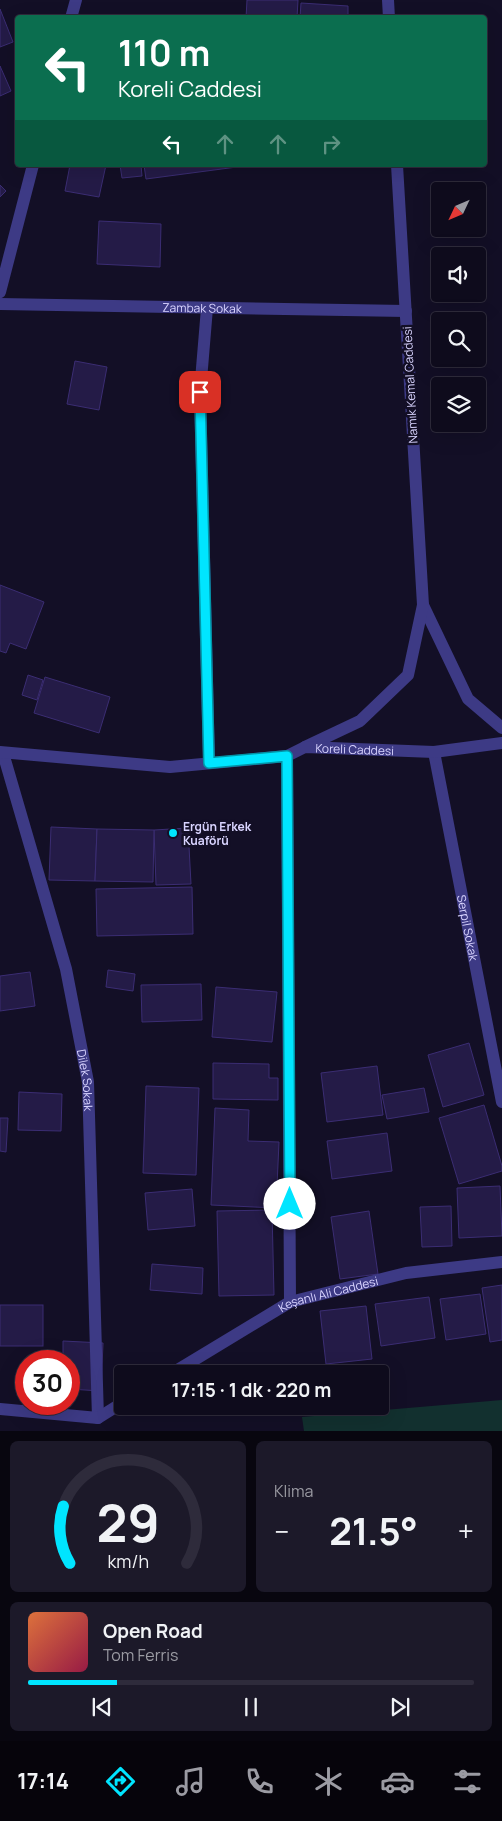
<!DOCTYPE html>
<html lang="tr">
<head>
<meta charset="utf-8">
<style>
  :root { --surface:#0e0b1c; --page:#1c1929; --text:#f1f3f6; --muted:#9b9ba3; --line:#2e2b3b; --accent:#00e5ff }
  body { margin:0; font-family:Manrope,sans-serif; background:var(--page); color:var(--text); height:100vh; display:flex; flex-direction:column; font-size:19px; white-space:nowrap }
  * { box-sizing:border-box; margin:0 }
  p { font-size:16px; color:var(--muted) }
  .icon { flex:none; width:28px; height:28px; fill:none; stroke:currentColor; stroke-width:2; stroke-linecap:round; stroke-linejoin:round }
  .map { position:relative; height:1431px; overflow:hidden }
  .panel { display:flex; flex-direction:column; gap:10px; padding:10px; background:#08060f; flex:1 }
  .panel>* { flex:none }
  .top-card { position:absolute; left:15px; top:15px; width:472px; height:152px; border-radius:5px; box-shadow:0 5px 20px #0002,0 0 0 1px var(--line); background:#0b6e4f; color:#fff; overflow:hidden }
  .needle { width:32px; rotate:226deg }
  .controls { position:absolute; left:431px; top:182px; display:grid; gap:10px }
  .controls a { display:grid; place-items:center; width:55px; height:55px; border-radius:5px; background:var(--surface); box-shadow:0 5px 20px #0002,0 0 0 1px var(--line); font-size:25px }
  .speed { position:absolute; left:15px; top:1350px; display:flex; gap:10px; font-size:25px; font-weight:700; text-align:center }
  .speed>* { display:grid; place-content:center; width:65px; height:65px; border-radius:50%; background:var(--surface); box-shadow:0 5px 20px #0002,0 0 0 1px var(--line); line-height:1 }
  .speed .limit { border:8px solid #d22; background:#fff; color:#111 }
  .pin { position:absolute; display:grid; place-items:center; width:42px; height:42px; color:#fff; margin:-21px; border-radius:10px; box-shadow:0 2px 8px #0006 }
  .me { position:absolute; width:55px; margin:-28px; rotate:0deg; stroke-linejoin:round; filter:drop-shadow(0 0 4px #0008) }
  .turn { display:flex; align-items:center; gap:18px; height:105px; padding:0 20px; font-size:22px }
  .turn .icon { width:65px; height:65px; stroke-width:2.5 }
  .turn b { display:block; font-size:35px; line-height:42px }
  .lanes { display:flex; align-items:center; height:48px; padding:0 20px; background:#0003; justify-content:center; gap:25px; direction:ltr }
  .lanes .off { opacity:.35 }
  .big { font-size:38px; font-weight:700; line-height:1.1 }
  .panel .card { flex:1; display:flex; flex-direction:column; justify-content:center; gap:8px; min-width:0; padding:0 18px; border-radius:8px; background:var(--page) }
  .panel .dial { align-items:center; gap:0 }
  .dial svg { height:130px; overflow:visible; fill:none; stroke:var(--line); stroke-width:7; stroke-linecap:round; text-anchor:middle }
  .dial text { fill:var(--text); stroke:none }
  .song { display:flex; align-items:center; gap:15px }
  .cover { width:60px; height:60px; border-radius:8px; background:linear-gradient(135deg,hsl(20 70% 55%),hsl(340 70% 35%)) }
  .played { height:5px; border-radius:2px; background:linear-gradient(90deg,var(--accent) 20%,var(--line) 20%) }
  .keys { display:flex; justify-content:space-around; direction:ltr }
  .heat { display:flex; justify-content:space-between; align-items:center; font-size:28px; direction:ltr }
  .panel .tiles { flex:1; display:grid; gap:10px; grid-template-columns:1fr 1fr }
  .card:last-child { grid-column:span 2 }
  .trip { position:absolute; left:114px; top:1365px; width:275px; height:50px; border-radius:5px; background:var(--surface); box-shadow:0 5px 20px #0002,0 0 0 1px var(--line); font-weight:700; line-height:50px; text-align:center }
  .tab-bar { display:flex; height:80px; justify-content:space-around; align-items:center; background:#06040b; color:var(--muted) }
  .tab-bar .icon { width:35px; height:35px }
  .tab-bar .on { color:var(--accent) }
  .tab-bar b { font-size:22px; color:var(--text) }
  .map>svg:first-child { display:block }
  .green { fill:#12302f }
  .building { fill:#241b47; stroke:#3b2d73 }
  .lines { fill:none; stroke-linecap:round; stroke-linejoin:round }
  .minor { stroke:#3d3a85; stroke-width:12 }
  .tertiary { stroke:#3d3a85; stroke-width:12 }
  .route-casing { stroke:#0095a6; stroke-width:12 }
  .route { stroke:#00e5ff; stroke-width:9 }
  .poi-dot { fill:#00e5ff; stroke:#130f26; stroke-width:2 }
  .labels { text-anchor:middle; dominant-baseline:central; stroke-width:5; stroke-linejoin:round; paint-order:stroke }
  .street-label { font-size:12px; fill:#d9d4ff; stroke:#130f26 }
  .poi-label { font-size:12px; font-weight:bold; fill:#d9d4ff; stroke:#130f26; text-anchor:start }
</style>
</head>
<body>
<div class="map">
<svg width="502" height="1431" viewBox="0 0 502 1431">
  <rect width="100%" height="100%" fill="#130f26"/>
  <path class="green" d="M 502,1400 L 502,1431 L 304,1431 L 302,1417 Z"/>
  <g class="building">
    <path d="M 247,0 L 298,0 L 297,18 L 246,18 Z"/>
    <path d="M 301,3 L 348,6 L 348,18 L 300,18 Z"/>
    <path d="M 0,9 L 13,42 L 0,47 Z"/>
    <path d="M 0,66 L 11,91 L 0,96 Z"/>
    <path d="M 70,165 L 106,165 L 99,197 L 65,191 Z"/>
    <path d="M 120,165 L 141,165 L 142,176 L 122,178 Z"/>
    <path d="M 144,165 L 252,165 L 146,179 Z"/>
    <path d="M 0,185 L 6,191 L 0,197 Z"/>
    <path d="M 99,221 L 161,224 L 160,267 L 97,264 Z"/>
    <path d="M 75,361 L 107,367 L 99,410 L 67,404 Z"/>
    <path d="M 0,585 L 44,602 L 26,649 L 10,643 L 6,653 L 0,651 Z"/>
    <path d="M 28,675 L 43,680 L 37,700 L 22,695 Z"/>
    <path d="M 45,677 L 110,697 L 99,733 L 34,713 Z"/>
    <path d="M 51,827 L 97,829 L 95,881 L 49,880 Z"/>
    <path d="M 188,828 L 191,884 L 156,885 L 154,830 Z"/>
    <path d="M 97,829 L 154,830 L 153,882 L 95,881 Z"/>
    <path d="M 192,887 L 193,934 L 97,936 L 96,889 Z"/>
    <path d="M 108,970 L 135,974 L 133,991 L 106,987 Z"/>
    <path d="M 30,972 L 35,1006 L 0,1011 L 0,976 Z"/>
    <path d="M 201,984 L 202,1020 L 142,1022 L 141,985 Z"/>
    <path d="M 216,987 L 277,992 L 272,1042 L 212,1037 Z"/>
    <path d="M 469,1043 L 484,1095 L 443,1107 L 428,1055 Z"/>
    <path d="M 213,1063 L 269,1064 L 269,1078 L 278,1078 L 278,1100 L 213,1099 Z"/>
    <path d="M 377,1066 L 383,1115 L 327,1122 L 321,1073 Z"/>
    <path d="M 146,1086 L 199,1088 L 196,1175 L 143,1173 Z"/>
    <path d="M 424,1088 L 429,1112 L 387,1119 L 382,1095 Z"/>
    <path d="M 19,1092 L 62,1094 L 61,1131 L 18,1130 Z"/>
    <path d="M 484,1105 L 502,1166 L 502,1171 L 459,1184 L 439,1118 Z"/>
    <path d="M 215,1108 L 249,1110 L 248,1141 L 279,1142 L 276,1208 L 211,1205 Z"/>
    <path d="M 0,1118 L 8,1118 L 6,1152 L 0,1151 Z"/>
    <path d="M 387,1133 L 392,1171 L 332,1179 L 327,1141 Z"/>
    <path d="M 500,1186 L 502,1236 L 459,1238 L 457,1188 Z"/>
    <path d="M 192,1189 L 195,1226 L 148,1230 L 145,1193 Z"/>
    <path d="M 451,1206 L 452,1246 L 422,1247 L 420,1207 Z"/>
    <path d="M 272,1210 L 274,1295 L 219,1296 L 217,1211 Z"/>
    <path d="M 369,1211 L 378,1274 L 340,1279 L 331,1217 Z"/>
    <path d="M 152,1264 L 203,1268 L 202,1294 L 150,1290 Z"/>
    <path d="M 502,1285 L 502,1340 L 490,1342 L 482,1288 Z"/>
    <path d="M 480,1294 L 486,1334 L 446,1340 L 440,1299 Z"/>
    <path d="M 429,1297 L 435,1338 L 381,1346 L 375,1304 Z"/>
    <rect x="0" y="1305" width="43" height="41"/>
    <path d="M 366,1306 L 372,1359 L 326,1364 L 320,1311 Z"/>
    <path d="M 63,1341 L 103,1343 L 101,1391 L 69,1389 L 69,1361 L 63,1361 Z"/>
  </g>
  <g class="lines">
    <g class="minor">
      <path id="s1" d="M 0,304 L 406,311"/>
      <path d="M 207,308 L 200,392 L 209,763"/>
      <path id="s2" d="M 434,752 L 502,1102"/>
      <path id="s3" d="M 3,753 L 66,969 L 88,1082 L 98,1418"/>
      <path d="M 287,756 L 290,1302"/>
    </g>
    <g class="tertiary">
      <path d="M 388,0 L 389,18"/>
      <path d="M 71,18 L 76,0"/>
      <path d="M 0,292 L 33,165"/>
      <path d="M 423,605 L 468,699 L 502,728"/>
      <path d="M 305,747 L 360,721 L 408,675 L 423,605 L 397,165"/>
      <path id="s4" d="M 0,752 L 170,767 L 287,756 L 305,747 L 434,752 L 502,743"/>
      <path id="s5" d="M 171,1374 L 290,1302 L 406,1273 L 502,1262"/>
      <path d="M 0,1409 L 98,1418 L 122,1403"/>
    </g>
  </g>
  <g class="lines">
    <defs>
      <path id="route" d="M 200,392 L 209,763 L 287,756 L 290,1204"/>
    </defs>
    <use href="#route" class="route-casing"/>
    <use href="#route" class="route"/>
  </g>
  <circle class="poi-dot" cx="173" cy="833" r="5"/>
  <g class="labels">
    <g class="street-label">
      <text stroke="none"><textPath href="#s1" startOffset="202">Zambak Sokak</textPath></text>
      <text transform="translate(410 385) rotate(-93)">Namık Kemal Caddesi</text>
      <text stroke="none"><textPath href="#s4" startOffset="358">Koreli Caddesi</textPath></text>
      <text stroke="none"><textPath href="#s2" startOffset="179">Serpil Sokak</textPath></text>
      <text stroke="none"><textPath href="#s3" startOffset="338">Dilek Sokak</textPath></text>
      <text stroke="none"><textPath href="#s5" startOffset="178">Keşanlı Ali Caddesi</textPath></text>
    </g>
    <g class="poi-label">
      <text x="183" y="826">Ergün Erkek<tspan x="183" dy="14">Kuaförü</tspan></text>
    </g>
  </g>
</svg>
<div class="controls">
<a><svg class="needle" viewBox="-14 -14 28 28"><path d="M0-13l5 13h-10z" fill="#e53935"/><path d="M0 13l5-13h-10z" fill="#9b9ba3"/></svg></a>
<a><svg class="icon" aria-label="sound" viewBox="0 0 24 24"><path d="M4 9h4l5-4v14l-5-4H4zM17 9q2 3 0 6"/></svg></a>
<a><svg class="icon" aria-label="search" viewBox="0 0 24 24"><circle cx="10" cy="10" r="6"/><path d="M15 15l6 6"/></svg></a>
<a><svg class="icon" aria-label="layers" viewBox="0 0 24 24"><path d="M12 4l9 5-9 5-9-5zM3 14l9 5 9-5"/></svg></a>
</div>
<div class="speed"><div class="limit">30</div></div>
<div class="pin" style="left:200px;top:392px;background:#d93025"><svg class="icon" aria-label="arrive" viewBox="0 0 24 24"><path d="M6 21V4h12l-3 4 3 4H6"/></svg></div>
<svg class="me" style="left:290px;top:1204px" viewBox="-20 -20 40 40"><circle r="19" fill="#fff"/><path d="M0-13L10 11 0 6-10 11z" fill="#00e5ff"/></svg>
<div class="trip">17:15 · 1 dk · 220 m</div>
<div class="top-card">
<div class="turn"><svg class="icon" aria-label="left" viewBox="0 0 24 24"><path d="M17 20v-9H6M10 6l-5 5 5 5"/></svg><div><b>110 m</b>Koreli Caddesi</div></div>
<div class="lanes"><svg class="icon" aria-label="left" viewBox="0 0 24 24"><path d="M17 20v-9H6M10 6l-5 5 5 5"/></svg><svg class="icon off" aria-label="ahead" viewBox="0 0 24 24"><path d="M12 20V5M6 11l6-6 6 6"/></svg><svg class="icon off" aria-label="ahead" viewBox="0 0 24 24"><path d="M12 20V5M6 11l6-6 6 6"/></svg><svg class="icon off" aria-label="right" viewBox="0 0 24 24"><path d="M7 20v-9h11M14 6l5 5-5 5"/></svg></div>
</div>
</div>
<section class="panel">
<div class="tiles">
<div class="card dial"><svg viewBox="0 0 100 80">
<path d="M14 69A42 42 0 1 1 86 69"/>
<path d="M14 69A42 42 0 0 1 10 34" stroke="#00e5ff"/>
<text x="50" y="56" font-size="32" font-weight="700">29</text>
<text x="50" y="72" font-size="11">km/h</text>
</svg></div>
<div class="card"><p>Klima</p>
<div class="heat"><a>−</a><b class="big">21.5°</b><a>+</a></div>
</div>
<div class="card">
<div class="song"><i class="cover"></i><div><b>Open Road</b><p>Tom Ferris</p></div></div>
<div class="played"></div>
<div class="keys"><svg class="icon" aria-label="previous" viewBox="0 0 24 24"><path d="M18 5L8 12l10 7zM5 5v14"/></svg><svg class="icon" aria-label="pause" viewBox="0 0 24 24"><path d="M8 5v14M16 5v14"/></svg><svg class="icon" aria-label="next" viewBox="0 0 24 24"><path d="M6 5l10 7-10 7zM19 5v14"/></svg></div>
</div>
</div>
</section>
<nav class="tab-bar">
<b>17:14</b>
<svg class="icon on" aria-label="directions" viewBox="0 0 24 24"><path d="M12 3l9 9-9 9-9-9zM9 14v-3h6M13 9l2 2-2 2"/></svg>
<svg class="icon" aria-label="music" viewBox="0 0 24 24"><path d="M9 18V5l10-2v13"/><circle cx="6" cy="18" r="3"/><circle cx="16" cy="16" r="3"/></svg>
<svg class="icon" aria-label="phone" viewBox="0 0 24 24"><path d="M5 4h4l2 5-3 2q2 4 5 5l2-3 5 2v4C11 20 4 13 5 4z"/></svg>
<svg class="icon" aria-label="climate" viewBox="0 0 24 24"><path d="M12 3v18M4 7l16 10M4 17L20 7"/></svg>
<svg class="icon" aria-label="car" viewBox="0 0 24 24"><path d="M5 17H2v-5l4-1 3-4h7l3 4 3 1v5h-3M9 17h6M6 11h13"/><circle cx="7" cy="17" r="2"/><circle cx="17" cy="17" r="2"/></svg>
<svg class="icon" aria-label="filters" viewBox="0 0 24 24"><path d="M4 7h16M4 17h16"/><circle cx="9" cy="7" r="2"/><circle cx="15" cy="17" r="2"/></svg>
</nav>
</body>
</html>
